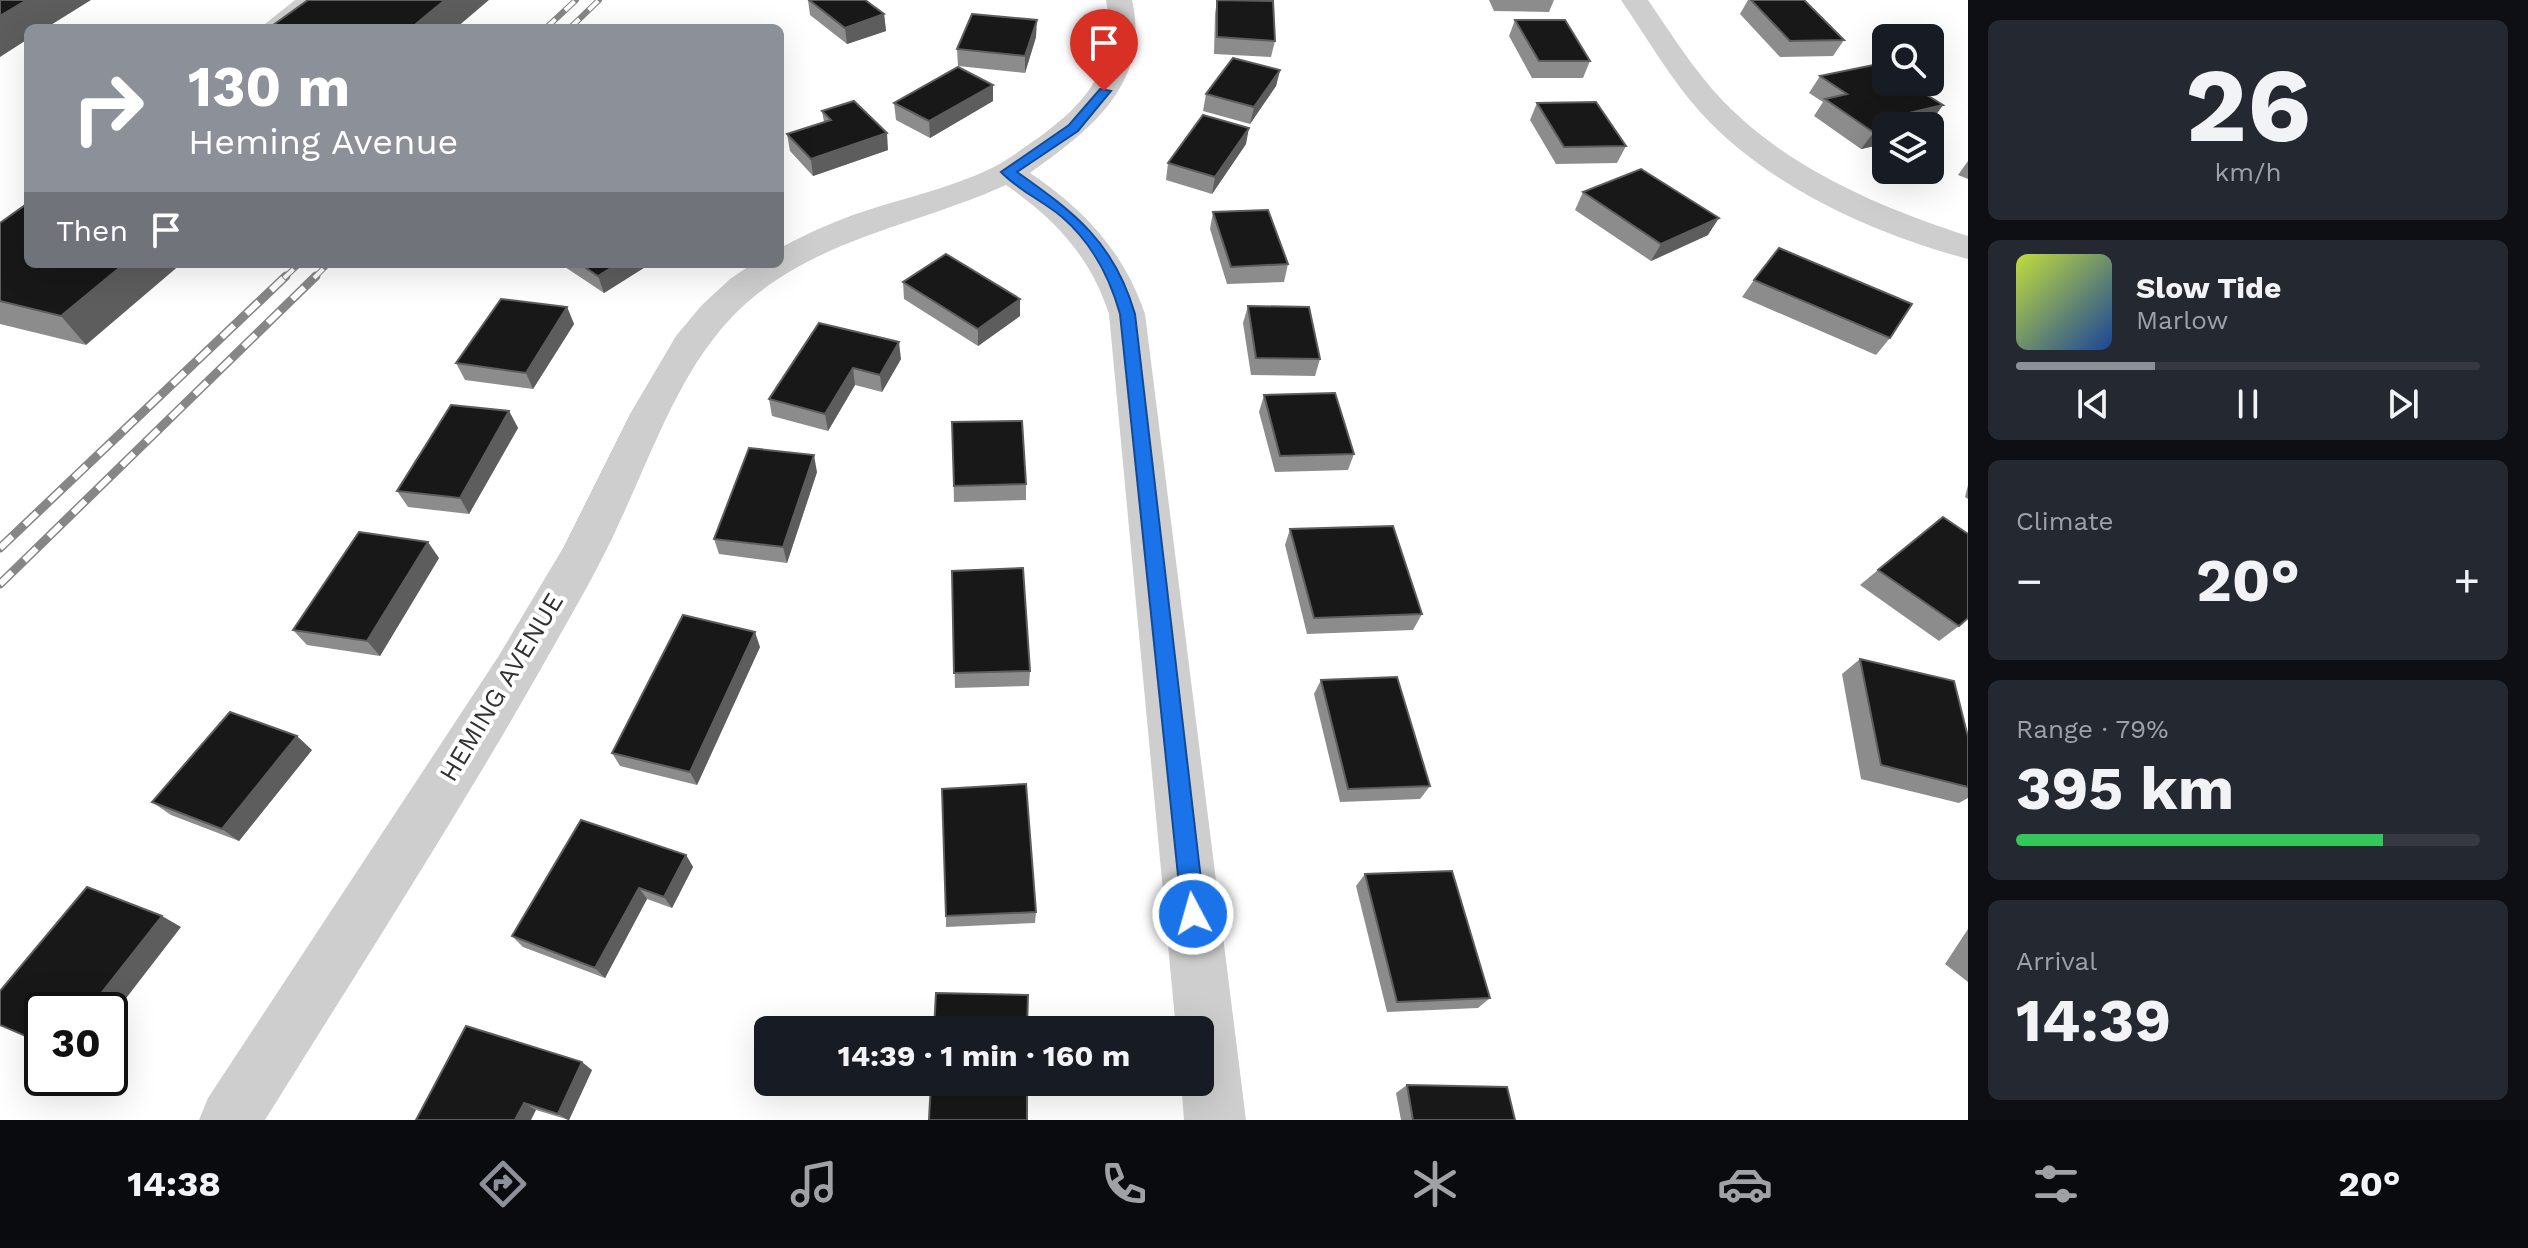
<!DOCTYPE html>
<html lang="en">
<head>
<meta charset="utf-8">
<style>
  :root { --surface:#171b24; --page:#242831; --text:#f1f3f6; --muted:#9ea1a6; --line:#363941; --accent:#8c9099 }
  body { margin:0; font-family:"Work Sans",sans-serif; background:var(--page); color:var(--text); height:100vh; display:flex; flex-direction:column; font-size:30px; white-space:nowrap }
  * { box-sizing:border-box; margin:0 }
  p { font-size:26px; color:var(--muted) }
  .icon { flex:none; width:44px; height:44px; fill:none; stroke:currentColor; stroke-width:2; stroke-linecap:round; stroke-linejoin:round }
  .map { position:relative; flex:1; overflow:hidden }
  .details { display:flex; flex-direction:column; gap:20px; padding:20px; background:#0d0f14; width:560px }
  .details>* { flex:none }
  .hud { position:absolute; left:24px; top:24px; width:760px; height:244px; border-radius:12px; box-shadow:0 8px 32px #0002; background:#8c9099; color:#fff; overflow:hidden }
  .tools { position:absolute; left:1872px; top:24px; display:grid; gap:16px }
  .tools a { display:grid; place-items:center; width:72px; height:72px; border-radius:12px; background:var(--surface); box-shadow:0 8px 32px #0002; font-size:40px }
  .speed { position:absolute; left:24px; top:992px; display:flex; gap:16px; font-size:40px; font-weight:700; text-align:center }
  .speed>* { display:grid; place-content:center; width:104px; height:104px; border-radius:50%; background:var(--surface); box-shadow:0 8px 32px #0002; line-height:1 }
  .speed .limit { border:4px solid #111; border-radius:12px; background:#fff; color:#111 }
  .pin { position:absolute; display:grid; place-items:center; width:68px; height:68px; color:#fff; margin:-82px -34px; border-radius:50% 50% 50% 0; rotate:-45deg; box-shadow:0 0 8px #0007 }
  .pin .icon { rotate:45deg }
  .me { position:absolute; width:88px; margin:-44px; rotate:354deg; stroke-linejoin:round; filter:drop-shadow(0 0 6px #0008) }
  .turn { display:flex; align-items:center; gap:28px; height:168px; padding:0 32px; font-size:36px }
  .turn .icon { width:104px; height:104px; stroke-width:2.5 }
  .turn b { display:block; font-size:56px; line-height:68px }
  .then { display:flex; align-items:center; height:76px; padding:0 32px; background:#0003; gap:16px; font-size:30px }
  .big { font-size:60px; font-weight:700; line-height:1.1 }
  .details .tile { flex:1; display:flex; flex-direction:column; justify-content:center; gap:12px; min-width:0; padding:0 28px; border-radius:12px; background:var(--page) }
  .details .dial { align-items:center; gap:0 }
  .dial b { font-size:104px; line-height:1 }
  .song { display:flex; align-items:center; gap:24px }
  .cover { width:96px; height:96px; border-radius:12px; background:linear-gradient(135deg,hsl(70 70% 55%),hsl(220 70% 35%)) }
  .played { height:8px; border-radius:4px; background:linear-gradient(90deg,var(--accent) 30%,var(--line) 30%) }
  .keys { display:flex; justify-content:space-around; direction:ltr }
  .heat { display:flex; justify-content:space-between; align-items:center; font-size:44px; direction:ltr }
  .charge { height:12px; border-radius:6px; background:linear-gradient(90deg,#34c759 79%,var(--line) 0) }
  .trip { position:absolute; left:754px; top:1016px; width:460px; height:80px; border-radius:12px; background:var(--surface); box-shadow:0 8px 32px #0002; font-weight:700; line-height:80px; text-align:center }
  .dock { display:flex; height:128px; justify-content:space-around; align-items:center; background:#090b0e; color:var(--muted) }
  .dock .icon { width:56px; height:56px }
  .dock .active { color:var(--accent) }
  .dock b { font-size:36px; color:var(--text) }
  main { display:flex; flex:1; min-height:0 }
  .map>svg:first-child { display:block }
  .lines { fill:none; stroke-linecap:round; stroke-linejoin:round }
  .lane { fill:#cecece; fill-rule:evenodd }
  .street { fill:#cecece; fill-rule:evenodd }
  .rail-far1-casing { stroke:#868686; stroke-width:6 }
  .rail-casing { stroke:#868686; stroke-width:9 }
  .rail-far1 { stroke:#fff; stroke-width:4; stroke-dasharray:13; stroke-linecap:butt }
  .rail { stroke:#fff; stroke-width:6; stroke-dasharray:17; stroke-linecap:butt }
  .wall { fill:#8c8c8c }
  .shaded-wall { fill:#5d5d5d }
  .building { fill:#181818; stroke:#5d5d5d; stroke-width:2 }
  .route { fill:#1a73e8; stroke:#114b97; stroke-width:2 }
  .labels { text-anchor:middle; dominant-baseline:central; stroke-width:8; stroke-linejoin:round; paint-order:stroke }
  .street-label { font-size:26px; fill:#313131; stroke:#fff }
</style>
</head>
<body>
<main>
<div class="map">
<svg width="1968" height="1120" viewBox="0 0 1968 1120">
  <rect width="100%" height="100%" fill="#fff"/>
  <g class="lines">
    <path class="lane" d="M 295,0 L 316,0 L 281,28 L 260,28 Z"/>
    <g class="street">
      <path d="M 1106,0 L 1132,0 C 1151,83 1092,129 1030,173 C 1084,209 1124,252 1145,314 L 1246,1120 L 1184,1120 L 1181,1082 L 1200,1082 L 1200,1030 L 1176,1030 L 1109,314 C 1090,256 1055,219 1006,185 C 922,223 831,236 757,294 C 686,350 657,443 620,521 C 604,557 585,591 565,626 C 472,794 367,956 265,1120 L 199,1120 L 208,1098 L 498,657 L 563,548 L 630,414 L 676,336 L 701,306 L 730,279 L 752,264 L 780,264 L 780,248 C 804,235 828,224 853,215 C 899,199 948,189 992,168 C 1008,160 1023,148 1038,138 C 1089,101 1118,65 1106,0 Z"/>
      <path d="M 1621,0 L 1648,0 C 1672,35 1695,72 1724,102 C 1789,169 1881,208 1968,236 L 1968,259 C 1874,234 1769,187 1702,114 C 1671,80 1647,38 1621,0 Z"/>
    </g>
    <defs>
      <g id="rail-far1">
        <path d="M 546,28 L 576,0"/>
        <path d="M 570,28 L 599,0"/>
        <path d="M 284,278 L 299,264"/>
        <path d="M 314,278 L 328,264"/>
      </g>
      <g id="rail">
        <path d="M 0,548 L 286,276"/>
        <path d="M 0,584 L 316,276"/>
      </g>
    </defs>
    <use href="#rail-far1" class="rail-far1-casing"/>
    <use href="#rail" class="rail-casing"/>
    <use href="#rail-far1" class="rail-far1"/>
    <use href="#rail" class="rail"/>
  </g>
  <g class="wall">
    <path d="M 808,0 L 865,0 L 884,14 L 886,31 L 847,44 L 810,15 Z"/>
    <path d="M 1217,0 L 1275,41 L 1271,57 L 1214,54 L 1215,14 Z"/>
    <path d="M 1489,0 L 1554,0 L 1549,12 L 1494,11 Z"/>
    <path d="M 1748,0 L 1804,0 L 1844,40 L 1833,56 L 1780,57 L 1740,14 Z"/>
    <path d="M 1515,20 L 1590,61 L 1583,78 L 1532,78 L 1509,36 Z"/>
    <path d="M 1036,37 L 1025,73 L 958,66 L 957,49 Z"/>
    <path d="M 1280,70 L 1276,86 L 1250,124 L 1203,111 L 1206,94 Z"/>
    <path d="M 1820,76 L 1931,122 L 1886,126 L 1884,144 L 1861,149 L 1814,116 L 1823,102 L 1809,93 Z"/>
    <path d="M 993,85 L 993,101 L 930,138 L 896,120 L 894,103 Z"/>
    <path d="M 1537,103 L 1626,146 L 1617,163 L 1556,164 L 1530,120 Z"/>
    <path d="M 822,111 L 888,150 L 813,176 L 790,151 L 787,134 L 824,122 Z"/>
    <path d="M 1246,144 L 1212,194 L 1166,180 L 1168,163 Z"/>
    <path d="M 1968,161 L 1968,179 L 1958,175 Z"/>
    <path d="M 1583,192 L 1708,235 L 1651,261 L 1575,210 Z"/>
    <path d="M 1213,212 L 1288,264 L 1284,282 L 1227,284 L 1210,229 Z"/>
    <path d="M 0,223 L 86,345 L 0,324 Z"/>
    <path d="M 564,264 L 650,264 L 604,293 L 565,267 Z"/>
    <path d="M 1754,280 L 1890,338 L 1876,355 L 1742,297 Z"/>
    <path d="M 903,282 L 1020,299 L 1020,316 L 978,346 L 904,299 Z"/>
    <path d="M 1248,306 L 1320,359 L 1315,376 L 1251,375 L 1243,323 Z"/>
    <path d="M 567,307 L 574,324 L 533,389 L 465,380 L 456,363 Z"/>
    <path d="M 819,323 L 901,359 L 882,392 L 855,385 L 828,431 L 772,416 L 769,399 Z"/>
    <path d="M 1264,395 L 1354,454 L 1348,470 L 1275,472 L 1259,412 Z"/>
    <path d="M 509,411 L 518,428 L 469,514 L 408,507 L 397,491 Z"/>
    <path d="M 952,422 L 1026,484 L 1026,500 L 954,502 Z"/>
    <path d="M 817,472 L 787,563 L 719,554 L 714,539 Z"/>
    <path d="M 1968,485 L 1968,499 L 1965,497 Z"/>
    <path d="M 1290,529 L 1422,614 L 1413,630 L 1307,634 L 1285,545 Z"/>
    <path d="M 439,558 L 380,656 L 307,645 L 293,630 Z"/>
    <path d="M 1878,570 L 1959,626 L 1939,641 L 1860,585 Z"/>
    <path d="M 952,571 L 1030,671 L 1029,686 L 955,688 Z"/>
    <path d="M 760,647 L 697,785 L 620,766 L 612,753 Z"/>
    <path d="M 1860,659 L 1968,737 L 1968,798 L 1959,803 L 1861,779 L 1842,674 Z"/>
    <path d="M 1321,680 L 1430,786 L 1420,799 L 1340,802 L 1314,694 Z"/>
    <path d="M 312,750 L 239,841 L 171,815 L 152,802 Z"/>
    <path d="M 686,855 L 693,867 L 672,908 L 647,899 L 605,978 L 523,947 L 512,936 Z"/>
    <path d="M 1365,874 L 1490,998 L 1478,1008 L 1387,1012 L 1356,886 Z"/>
    <path d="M 1036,912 L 1035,923 L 946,927 L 946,916 Z"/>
    <path d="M 1968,929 L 1968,982 L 1945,964 Z"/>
    <path d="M 592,1070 L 569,1120 L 536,1110 L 416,1120 Z"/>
    <path d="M 1407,1085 L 1515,1120 L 1401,1120 L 1396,1093 Z"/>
  </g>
  <g class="shaded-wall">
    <path d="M 27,0 L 91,0 L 46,28 L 28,28 L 28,39 L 0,57 L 0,16 Z"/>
    <path d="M 445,0 L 489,0 L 456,28 L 411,28 Z"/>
    <path d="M 884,14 L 886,31 L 847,44 L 845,28 Z"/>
    <path d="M 1037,20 L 1036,37 L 1025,73 L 1025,56 Z"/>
    <path d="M 1280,70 L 1276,86 L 1250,124 L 1254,107 Z"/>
    <path d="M 993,85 L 993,101 L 930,138 L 929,121 Z"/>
    <path d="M 1943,105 L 1931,122 L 1915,126 L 1886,126 L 1886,142 L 1884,144 L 1861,149 L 1884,119 Z"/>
    <path d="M 1249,128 L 1246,144 L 1212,194 L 1215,177 Z"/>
    <path d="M 887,133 L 888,150 L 813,176 L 811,159 Z"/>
    <path d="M 1719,218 L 1708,235 L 1651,261 L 1661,244 Z"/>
    <path d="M 124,264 L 181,264 L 86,345 L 61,316 Z"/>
    <path d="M 617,264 L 650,264 L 604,293 L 598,276 Z"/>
    <path d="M 1020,299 L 1020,316 L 978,346 L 978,329 Z"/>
    <path d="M 567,307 L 574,324 L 533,389 L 526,373 Z"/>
    <path d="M 899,342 L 901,359 L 882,392 L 880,375 Z"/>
    <path d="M 853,368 L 855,385 L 828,431 L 825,414 Z"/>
    <path d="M 509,411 L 518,428 L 469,514 L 460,498 Z"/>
    <path d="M 814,455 L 817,472 L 787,563 L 783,547 Z"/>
    <path d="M 428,542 L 439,558 L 380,656 L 367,641 Z"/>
    <path d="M 755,632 L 760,647 L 697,785 L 690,772 Z"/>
    <path d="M 297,736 L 312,750 L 239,841 L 222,829 Z"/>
    <path d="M 686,855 L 693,867 L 672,908 L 664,897 Z"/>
    <path d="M 639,888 L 647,899 L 605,978 L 595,968 Z"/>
    <path d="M 162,916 L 181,927 L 110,1019 L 110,1010 L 88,1010 Z"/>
    <path d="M 582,1062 L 592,1070 L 569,1120 L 568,1120 L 558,1114 Z"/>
    <path d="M 524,1103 L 536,1110 L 531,1120 L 515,1120 Z"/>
  </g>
  <g class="building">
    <path d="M 0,0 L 27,0 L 0,16 Z"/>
    <path d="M 308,0 L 445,0 L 411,28 L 269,28 Z"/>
    <path d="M 809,0 L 865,0 L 884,14 L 845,28 Z"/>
    <path d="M 1217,0 L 1273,1 L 1275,41 L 1217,37 Z"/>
    <path d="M 1751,0 L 1804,0 L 1844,40 L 1790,41 Z"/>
    <path d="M 972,14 L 1037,20 L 1025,56 L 957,49 Z"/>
    <path d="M 1515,20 L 1565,20 L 1590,61 L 1539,61 Z"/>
    <path d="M 1233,58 L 1280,70 L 1254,107 L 1206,94 Z"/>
    <path d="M 1878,64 L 1886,69 L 1886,82 L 1906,82 L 1943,105 L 1884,119 L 1895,126 L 1886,126 L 1886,130 L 1873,132 L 1825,99 L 1847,94 L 1820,76 Z"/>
    <path d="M 958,67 L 993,85 L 929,121 L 894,103 Z"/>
    <path d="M 854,101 L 887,133 L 811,159 L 787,134 L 831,120 L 822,111 Z"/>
    <path d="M 1596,102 L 1626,146 L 1564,147 L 1537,103 Z"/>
    <path d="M 1203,115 L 1249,128 L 1215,177 L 1168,163 Z"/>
    <path d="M 1641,169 L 1719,218 L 1661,244 L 1583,192 Z"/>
    <path d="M 28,203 L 28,264 L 124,264 L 61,316 L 0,301 L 0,223 Z"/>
    <path d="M 1268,210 L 1288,264 L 1231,267 L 1213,212 Z"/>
    <path d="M 1779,248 L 1912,304 L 1890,338 L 1754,280 Z"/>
    <path d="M 946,254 L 1020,299 L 978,329 L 903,282 Z"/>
    <path d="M 580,264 L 617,264 L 598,276 Z"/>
    <path d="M 501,299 L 567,307 L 526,373 L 456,363 Z"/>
    <path d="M 1248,306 L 1309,307 L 1320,359 L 1256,358 Z"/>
    <path d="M 819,323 L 899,342 L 880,375 L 853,368 L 825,414 L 769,399 Z"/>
    <path d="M 1335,393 L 1354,454 L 1280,456 L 1264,395 Z"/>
    <path d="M 451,405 L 509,411 L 460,498 L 397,491 Z"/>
    <path d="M 1022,421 L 1026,484 L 954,486 L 952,422 Z"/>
    <path d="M 749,448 L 814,455 L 783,547 L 714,539 Z"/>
    <path d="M 1943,517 L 1968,534 L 1968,618 L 1959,626 L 1878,570 Z"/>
    <path d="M 1393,526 L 1422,614 L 1314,618 L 1290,529 Z"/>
    <path d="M 359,532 L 428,542 L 367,641 L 293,630 Z"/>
    <path d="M 1023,568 L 1030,671 L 954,673 L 952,571 Z"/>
    <path d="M 683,615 L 755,632 L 690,772 L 612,753 Z"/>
    <path d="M 1860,659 L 1954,681 L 1968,737 L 1968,787 L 1881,765 Z"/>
    <path d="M 1397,677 L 1430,786 L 1348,789 L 1321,680 Z"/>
    <path d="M 230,712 L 297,736 L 222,829 L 152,802 Z"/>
    <path d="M 1026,784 L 1036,912 L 946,916 L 942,789 Z"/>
    <path d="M 581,820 L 686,855 L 664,897 L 639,888 L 595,968 L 512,936 Z"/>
    <path d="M 1452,871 L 1490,998 L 1397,1002 L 1365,874 Z"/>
    <path d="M 87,887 L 162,916 L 88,1010 L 42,1010 L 42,1043 L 0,1025 L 0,991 Z"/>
    <path d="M 936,993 L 1028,995 L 1027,1030 L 934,1030 Z"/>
    <path d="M 466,1026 L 582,1062 L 558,1114 L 524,1103 L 515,1120 L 416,1120 Z"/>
    <path d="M 931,1082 L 1027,1082 L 1027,1120 L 929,1120 Z"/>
    <path d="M 1407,1085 L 1507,1087 L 1515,1120 L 1413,1120 Z"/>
  </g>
  <path class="route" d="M 1100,89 L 1111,91 L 1078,131 L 1017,172 C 1075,213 1114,242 1135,314 L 1205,914 L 1201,922 L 1193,925 L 1185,922 L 1182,914 L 1120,314 C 1110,278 1091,242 1062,217 C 1043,201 1018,190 1001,172 L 1069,125 Z"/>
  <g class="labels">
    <g class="street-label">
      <text transform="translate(501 687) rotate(-59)">HEMING AVENUE</text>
    </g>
  </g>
</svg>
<div class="tools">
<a><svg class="icon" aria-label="search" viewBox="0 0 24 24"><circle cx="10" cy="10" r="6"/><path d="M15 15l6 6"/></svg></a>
<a><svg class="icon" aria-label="layers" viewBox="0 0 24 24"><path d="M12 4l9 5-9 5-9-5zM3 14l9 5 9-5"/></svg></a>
</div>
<div class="speed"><div class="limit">30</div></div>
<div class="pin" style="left:1104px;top:91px;background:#d93025"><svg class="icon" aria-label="arrive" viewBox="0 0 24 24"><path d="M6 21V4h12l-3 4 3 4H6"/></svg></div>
<svg class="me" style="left:1193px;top:914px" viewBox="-20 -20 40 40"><circle r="17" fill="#1a73e8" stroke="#fff" stroke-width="3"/><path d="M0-11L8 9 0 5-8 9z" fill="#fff"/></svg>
<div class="trip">14:39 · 1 min · 160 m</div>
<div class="hud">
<div class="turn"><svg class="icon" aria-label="right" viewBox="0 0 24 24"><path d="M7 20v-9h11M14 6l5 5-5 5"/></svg><div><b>130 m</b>Heming Avenue</div></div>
<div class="then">Then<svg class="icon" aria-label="arrive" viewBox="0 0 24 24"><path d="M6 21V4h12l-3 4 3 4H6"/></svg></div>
</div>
</div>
<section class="details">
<div class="tile dial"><b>26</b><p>km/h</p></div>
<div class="tile">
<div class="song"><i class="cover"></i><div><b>Slow Tide</b><p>Marlow</p></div></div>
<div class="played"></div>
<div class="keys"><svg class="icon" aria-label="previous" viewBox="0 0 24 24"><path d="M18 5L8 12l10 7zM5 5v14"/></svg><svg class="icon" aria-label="pause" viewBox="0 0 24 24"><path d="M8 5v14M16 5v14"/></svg><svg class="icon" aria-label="next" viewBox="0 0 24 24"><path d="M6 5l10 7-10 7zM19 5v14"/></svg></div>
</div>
<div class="tile"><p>Climate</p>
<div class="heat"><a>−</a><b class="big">20°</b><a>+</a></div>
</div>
<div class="tile"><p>Range · 79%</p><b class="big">395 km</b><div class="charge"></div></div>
<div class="tile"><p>Arrival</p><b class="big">14:39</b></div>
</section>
</main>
<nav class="dock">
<b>14:38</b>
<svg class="icon active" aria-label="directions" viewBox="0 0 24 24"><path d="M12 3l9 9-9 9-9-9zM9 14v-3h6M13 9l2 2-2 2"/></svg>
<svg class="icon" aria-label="music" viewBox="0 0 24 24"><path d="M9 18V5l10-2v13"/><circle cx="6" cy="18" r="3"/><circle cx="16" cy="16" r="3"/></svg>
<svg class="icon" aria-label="phone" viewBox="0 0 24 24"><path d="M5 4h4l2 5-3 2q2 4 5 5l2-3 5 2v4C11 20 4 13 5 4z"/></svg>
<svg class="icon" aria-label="climate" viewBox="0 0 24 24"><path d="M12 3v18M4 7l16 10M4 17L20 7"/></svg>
<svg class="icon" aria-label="car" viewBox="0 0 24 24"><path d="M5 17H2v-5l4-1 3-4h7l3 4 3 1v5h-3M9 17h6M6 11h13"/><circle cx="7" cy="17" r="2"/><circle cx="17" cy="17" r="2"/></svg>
<svg class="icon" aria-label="filters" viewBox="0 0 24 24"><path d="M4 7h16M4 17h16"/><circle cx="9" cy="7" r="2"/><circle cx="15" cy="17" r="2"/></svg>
<b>20°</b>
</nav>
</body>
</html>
